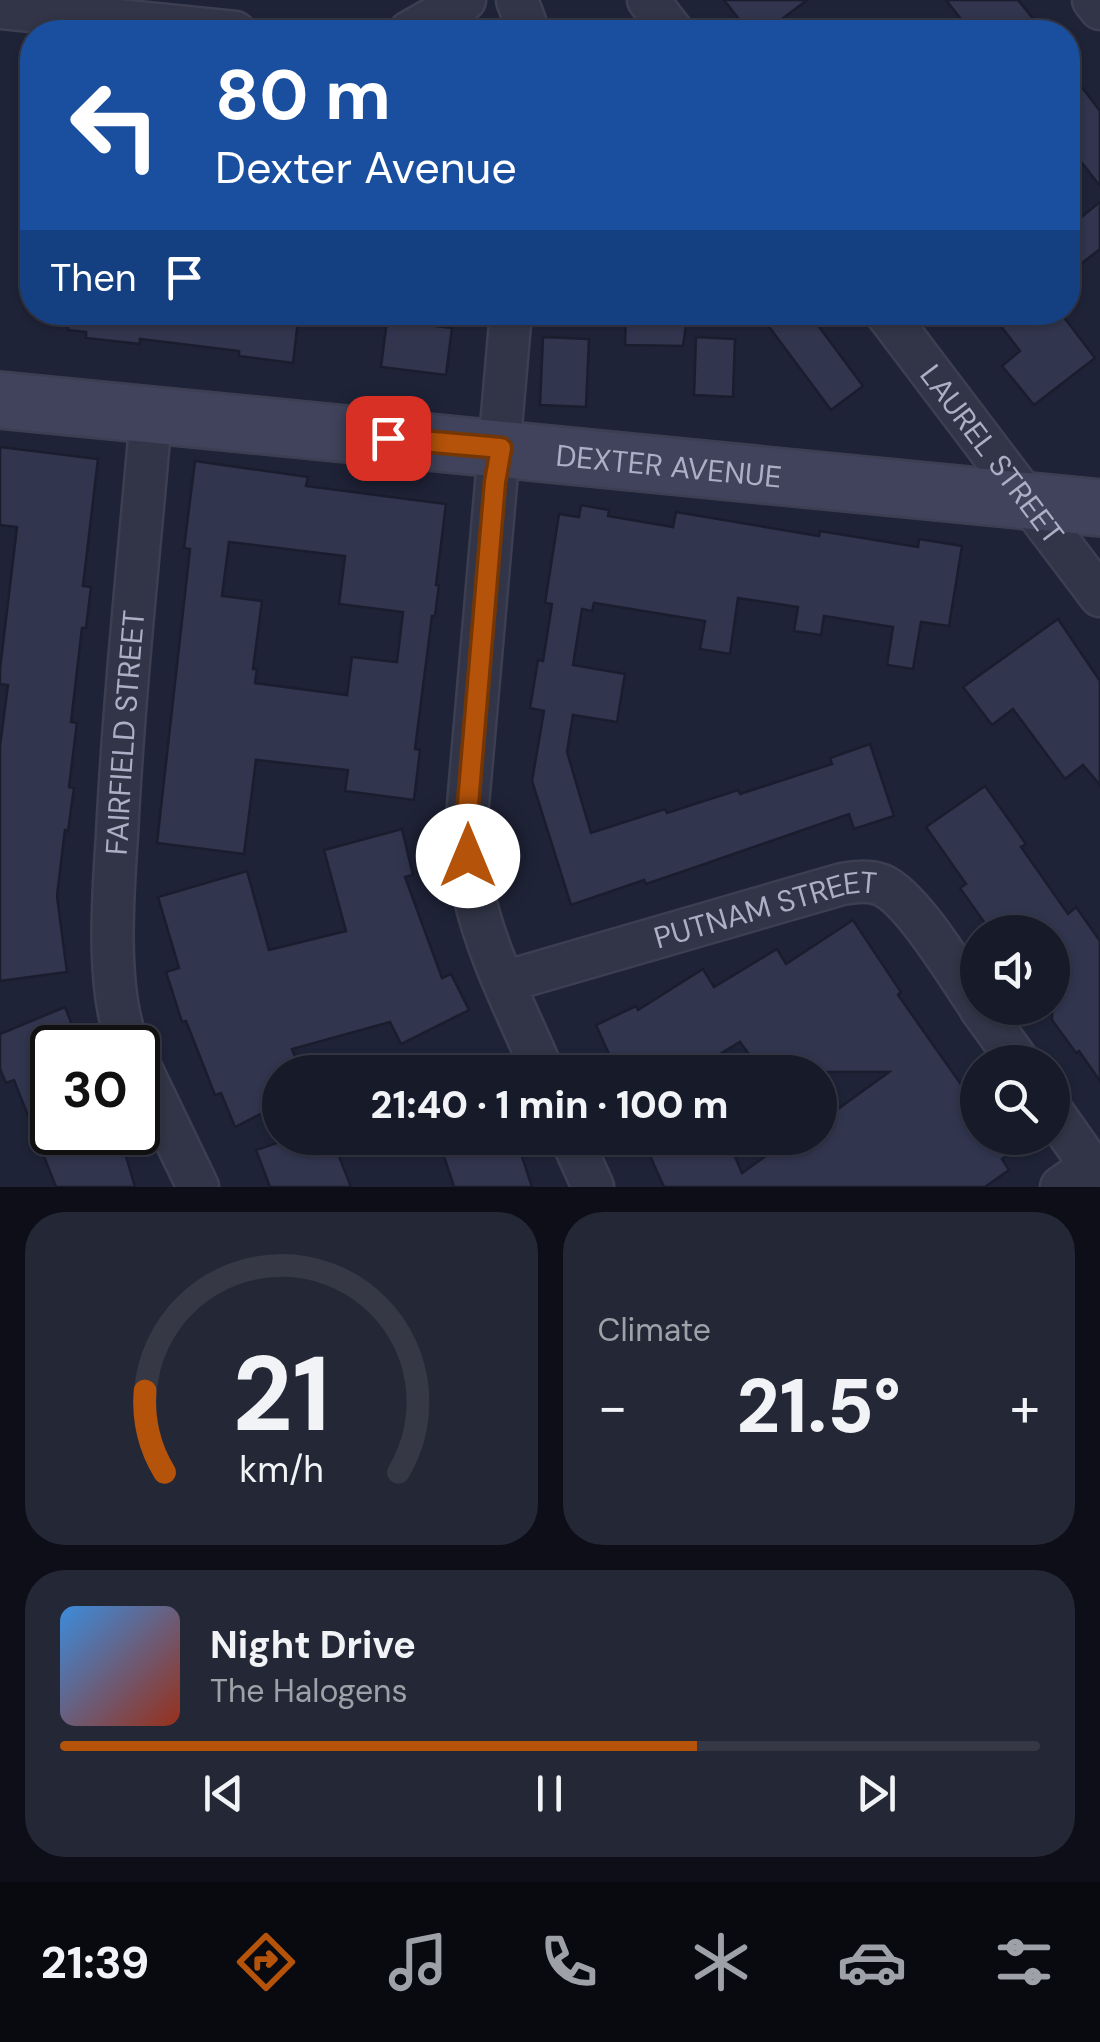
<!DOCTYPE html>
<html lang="en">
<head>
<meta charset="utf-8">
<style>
  :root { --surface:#171a29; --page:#242735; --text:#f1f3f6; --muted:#9ea1a8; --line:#363846; --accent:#b45309 }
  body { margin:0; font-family:"DM Sans",sans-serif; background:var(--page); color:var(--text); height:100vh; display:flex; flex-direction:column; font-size:38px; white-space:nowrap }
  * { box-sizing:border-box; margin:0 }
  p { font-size:32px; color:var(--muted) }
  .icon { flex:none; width:55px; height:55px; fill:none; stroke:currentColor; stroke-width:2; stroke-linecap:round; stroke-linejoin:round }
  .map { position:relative; height:1187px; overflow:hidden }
  .details { display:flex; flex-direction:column; gap:25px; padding:25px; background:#0d0e17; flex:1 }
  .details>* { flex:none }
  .banner { position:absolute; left:20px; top:20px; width:1060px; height:305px; border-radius:40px; box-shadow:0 2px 8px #0004,0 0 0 2px var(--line); background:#1a4fa0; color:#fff; overflow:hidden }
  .tools { position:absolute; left:960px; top:915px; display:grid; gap:20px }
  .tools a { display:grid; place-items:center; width:110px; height:110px; border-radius:50%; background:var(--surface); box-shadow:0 2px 8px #0004,0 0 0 2px var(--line); font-size:50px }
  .speed { position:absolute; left:30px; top:1025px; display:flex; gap:20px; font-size:50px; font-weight:700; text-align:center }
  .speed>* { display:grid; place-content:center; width:130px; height:130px; border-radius:50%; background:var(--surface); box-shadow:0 2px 8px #0004,0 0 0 2px var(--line); line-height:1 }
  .speed .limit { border:5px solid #111; border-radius:15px; background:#fff; color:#111 }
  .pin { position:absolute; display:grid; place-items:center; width:85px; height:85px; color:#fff; margin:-42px; border-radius:20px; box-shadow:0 5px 15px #0006 }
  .me { position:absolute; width:110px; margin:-55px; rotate:0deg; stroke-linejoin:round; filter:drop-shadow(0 0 8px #0008) }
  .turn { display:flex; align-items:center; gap:35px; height:210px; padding:0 30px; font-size:45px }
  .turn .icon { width:130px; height:130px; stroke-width:2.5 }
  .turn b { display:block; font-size:70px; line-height:85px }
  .then { display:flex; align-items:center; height:95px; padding:0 30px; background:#0003; gap:20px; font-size:38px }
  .big { font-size:75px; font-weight:800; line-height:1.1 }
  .details .tile { flex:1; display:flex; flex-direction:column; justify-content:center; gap:15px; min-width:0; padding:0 35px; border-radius:40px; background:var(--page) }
  .details .dial { align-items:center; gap:0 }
  .dial svg { height:260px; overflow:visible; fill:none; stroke:var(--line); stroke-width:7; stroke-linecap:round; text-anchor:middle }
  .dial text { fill:var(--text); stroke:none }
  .song { display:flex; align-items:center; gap:30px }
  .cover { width:120px; height:120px; border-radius:15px; background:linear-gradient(135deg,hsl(210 70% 55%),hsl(10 70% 35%)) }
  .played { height:10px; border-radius:5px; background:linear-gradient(90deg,var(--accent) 65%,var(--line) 65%) }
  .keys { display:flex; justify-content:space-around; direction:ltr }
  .heat { display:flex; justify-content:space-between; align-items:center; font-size:55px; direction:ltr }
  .details .tiles { flex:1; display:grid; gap:25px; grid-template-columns:1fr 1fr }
  .tile:last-child { grid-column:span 2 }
  .trip { position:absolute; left:262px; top:1055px; width:575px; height:100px; border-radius:50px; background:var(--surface); box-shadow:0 2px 8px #0004,0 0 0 2px var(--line); font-weight:800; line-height:100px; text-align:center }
  .menu { display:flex; height:160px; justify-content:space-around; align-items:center; background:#090a10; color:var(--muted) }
  .menu .icon { width:70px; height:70px }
  .menu .active { color:var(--accent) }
  .menu b { font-size:45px; color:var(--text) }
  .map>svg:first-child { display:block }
  .building { fill:#31354e; stroke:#1a1d2e; stroke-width:2.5; fill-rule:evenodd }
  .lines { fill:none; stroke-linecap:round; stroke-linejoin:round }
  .street-casing { stroke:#3c3f51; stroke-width:45 }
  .secondary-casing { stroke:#3c3f51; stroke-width:60 }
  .street { stroke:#323547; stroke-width:40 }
  .secondary { stroke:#40435b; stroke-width:55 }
  .route-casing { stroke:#753606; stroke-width:25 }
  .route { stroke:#b45309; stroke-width:18 }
  .labels { text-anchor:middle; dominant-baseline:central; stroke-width:10; stroke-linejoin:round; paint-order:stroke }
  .street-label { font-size:30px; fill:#acafc5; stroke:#181b2c }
</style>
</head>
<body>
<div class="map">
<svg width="1100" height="1187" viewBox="0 0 1100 1187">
  <rect width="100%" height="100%" fill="#1f2337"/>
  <g class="building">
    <path d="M 724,0 L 807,0 L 765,32 L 749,32 Z"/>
    <path d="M 946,0 L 1018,0 L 1044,32 L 971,32 Z"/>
    <path d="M 1068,69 L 1100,111 L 1100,186 L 1068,145 Z"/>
    <path d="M 1100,202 L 1100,249 L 1068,274 L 1068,228 Z"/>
    <path d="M 69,312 L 299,312 L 293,363 L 239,356 L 239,351 L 140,339 L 140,344 L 86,338 L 86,332 L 68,330 Z"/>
    <path d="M 626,312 L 688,312 L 683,346 L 625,345 Z"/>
    <path d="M 758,312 L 808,312 L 863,386 L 831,410 Z"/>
    <path d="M 990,312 L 1060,312 L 1095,358 L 1034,405 L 1002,366 L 1020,351 Z"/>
    <path d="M 387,320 L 452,328 L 446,375 L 381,367 Z"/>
    <path d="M 543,337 L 589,339 L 586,407 L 540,405 Z"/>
    <path d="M 696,337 L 735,339 L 733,397 L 694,395 Z"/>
    <path d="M 0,447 L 98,459 L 83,586 L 91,587 L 86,628 L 82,628 L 71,722 L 77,723 L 69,787 L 74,788 L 68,831 L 65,830 L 57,896 L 67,972 L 0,981 L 0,746 L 8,685 L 0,684 L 0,669 L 17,527 L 0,525 Z"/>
    <path d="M 195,461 L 308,477 L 306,486 L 446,504 L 436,585 L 439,585 L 435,616 L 432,616 L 415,749 L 420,750 L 414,800 L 345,791 L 348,770 L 256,760 L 244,854 L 157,843 L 190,549 L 184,548 ZM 229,542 L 345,556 L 339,604 L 403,612 L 397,662 L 352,657 L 347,695 L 255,683 L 257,669 L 253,669 L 262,601 L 222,596 Z"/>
    <path d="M 581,505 L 609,510 L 608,516 L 673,527 L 676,512 L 819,536 L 820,531 L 918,547 L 919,539 L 962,546 L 949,626 L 921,622 L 913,669 L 887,665 L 893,627 L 824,616 L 821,635 L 794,631 L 798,607 L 738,598 L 730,654 L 700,649 L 705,621 L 594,603 L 592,611 L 582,609 L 573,665 L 625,674 L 617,722 L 573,715 L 567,752 L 591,833 L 665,809 L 667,813 L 738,790 L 740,794 L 832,764 L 830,758 L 870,744 L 894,816 L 854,829 L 849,814 L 696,867 L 646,884 L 644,880 L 571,905 L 532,781 L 544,711 L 530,708 L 538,660 L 543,661 L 552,604 L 545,603 L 559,514 L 579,517 Z"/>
    <path d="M 1058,619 L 1100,681 L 1100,785 L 1083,765 L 1065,779 L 1013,709 L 992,725 L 963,687 Z"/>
    <path d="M 985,786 L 1026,844 L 1021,847 L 1068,914 L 1076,907 L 1100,941 L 1100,1081 L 1079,1051 L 1076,1053 L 1052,1020 L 1052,932 L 991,932 L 960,888 L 966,884 L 926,827 Z"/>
    <path d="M 402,829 L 413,875 L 405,877 L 442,978 L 451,974 L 469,1010 L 401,1044 L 390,1022 L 292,1049 L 298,1064 L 280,1071 L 280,1104 L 235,1127 L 221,1093 L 215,1095 L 186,1021 L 182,1022 L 166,972 L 179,968 L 158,897 L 247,871 L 269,950 L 346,931 L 324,850 Z"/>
    <path d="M 853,920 L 901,992 L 898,995 L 965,1090 L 978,1081 L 978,1138 L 1032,1138 L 1002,1159 L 1009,1170 L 985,1187 L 664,1187 L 642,1138 L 727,1138 L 742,1173 L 791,1138 L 820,1138 L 820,1122 L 889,1072 L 762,1072 L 740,1042 L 710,1060 L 706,1054 L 663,1072 L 617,1072 L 596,1025 L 636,1006 L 638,1010 L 703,969 L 714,987 L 777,949 L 786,964 Z"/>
    <path d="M 65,1007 L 81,1048 L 52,1048 L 52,1132 L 119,1132 L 135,1187 L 56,1187 L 14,1080 L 6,1083 L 0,1069 L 0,1034 Z"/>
    <path d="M 291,1138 L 332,1138 L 351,1187 L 270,1187 L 256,1150 Z"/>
    <path d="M 458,1138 L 516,1138 L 532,1187 L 454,1187 L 440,1144 Z"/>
  </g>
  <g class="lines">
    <defs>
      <g id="street">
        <path d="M 517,0 L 529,32"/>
        <path d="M 648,0 L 673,32"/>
        <path d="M 1093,0 L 1100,9"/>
        <path d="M 0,8 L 235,32"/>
        <path d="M 409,32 L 465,0"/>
        <path d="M 511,312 L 467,816 C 468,843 468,869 474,895 C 488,957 519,1015 543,1072"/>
        <path id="s1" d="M 885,312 L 1100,596"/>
        <path id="s2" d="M 504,982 L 842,884 C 856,882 868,880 882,885 C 913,899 957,974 978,1004"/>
        <path d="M 980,1008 L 1019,1062"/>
        <path id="s3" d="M 130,1048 C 105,996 113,893 117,835 C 124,695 139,556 151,416"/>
        <path d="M 138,1062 L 198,1187"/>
        <path d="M 1052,1111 L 1100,1179"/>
        <path d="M 571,1138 L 593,1187"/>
        <path d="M 1061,1187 L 1091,1166"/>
      </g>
      <g id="secondary">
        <path id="s4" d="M 0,400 L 1100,508"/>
      </g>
    </defs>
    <use href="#street" class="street-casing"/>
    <use href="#secondary" class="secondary-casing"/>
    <use href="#street" class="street"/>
    <use href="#secondary" class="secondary"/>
  </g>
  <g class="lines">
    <defs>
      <path id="route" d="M 388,438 L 501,448 L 495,482 L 467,816 L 468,856"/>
    </defs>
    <use href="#route" class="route-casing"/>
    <use href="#route" class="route"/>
  </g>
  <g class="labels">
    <g class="street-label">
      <text stroke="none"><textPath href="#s1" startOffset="178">LAUREL STREET</textPath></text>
      <text stroke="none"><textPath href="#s4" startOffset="672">DEXTER AVENUE</textPath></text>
      <text stroke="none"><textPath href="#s3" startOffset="318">FAIRFIELD STREET</textPath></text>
      <text stroke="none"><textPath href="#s2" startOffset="272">PUTNAM STREET</textPath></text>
    </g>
  </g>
</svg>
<div class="tools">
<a><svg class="icon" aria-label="sound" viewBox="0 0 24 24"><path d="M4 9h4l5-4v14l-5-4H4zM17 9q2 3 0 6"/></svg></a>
<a><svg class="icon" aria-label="search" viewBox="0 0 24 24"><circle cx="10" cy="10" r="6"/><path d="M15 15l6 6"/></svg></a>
</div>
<div class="speed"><div class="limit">30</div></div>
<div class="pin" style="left:388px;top:438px;background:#d93025"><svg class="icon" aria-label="arrive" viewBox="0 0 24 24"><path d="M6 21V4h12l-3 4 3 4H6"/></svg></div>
<svg class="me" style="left:468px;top:856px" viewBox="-20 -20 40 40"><circle r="19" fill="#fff"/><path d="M0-13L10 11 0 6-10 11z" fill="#b45309"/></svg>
<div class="trip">21:40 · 1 min · 100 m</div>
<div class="banner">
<div class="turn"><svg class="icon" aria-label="left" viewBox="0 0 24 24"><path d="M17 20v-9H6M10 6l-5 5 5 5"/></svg><div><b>80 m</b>Dexter Avenue</div></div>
<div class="then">Then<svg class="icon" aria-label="arrive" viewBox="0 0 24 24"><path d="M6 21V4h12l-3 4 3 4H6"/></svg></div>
</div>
</div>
<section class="details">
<div class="tiles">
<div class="tile dial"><svg viewBox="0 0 100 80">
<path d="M14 69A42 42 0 1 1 86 69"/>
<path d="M14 69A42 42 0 0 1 8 44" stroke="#b45309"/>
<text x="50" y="56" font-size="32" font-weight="700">21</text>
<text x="50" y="72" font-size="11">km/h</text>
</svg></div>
<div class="tile"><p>Climate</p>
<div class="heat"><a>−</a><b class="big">21.5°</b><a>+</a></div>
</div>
<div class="tile">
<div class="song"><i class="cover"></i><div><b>Night Drive</b><p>The Halogens</p></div></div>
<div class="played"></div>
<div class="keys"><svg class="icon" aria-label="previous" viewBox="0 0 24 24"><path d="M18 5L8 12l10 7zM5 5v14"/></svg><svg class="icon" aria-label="pause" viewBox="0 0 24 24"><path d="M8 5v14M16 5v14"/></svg><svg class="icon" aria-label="next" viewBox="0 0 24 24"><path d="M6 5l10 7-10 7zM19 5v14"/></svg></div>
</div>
</div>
</section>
<nav class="menu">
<b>21:39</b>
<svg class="icon active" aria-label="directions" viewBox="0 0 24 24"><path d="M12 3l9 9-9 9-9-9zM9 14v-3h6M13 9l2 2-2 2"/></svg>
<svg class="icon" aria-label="music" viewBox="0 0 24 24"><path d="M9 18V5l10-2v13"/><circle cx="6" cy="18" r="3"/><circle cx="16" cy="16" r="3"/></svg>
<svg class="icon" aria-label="phone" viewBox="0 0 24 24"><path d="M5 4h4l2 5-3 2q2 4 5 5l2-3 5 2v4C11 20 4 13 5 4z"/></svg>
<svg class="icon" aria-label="climate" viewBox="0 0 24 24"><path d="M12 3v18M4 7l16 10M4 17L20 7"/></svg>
<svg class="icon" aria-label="car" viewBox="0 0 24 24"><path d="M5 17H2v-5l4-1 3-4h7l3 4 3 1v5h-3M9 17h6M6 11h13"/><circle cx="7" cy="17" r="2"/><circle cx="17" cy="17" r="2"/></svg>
<svg class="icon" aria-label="filters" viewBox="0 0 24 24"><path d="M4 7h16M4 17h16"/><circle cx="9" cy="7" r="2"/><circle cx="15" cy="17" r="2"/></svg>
</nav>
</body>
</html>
